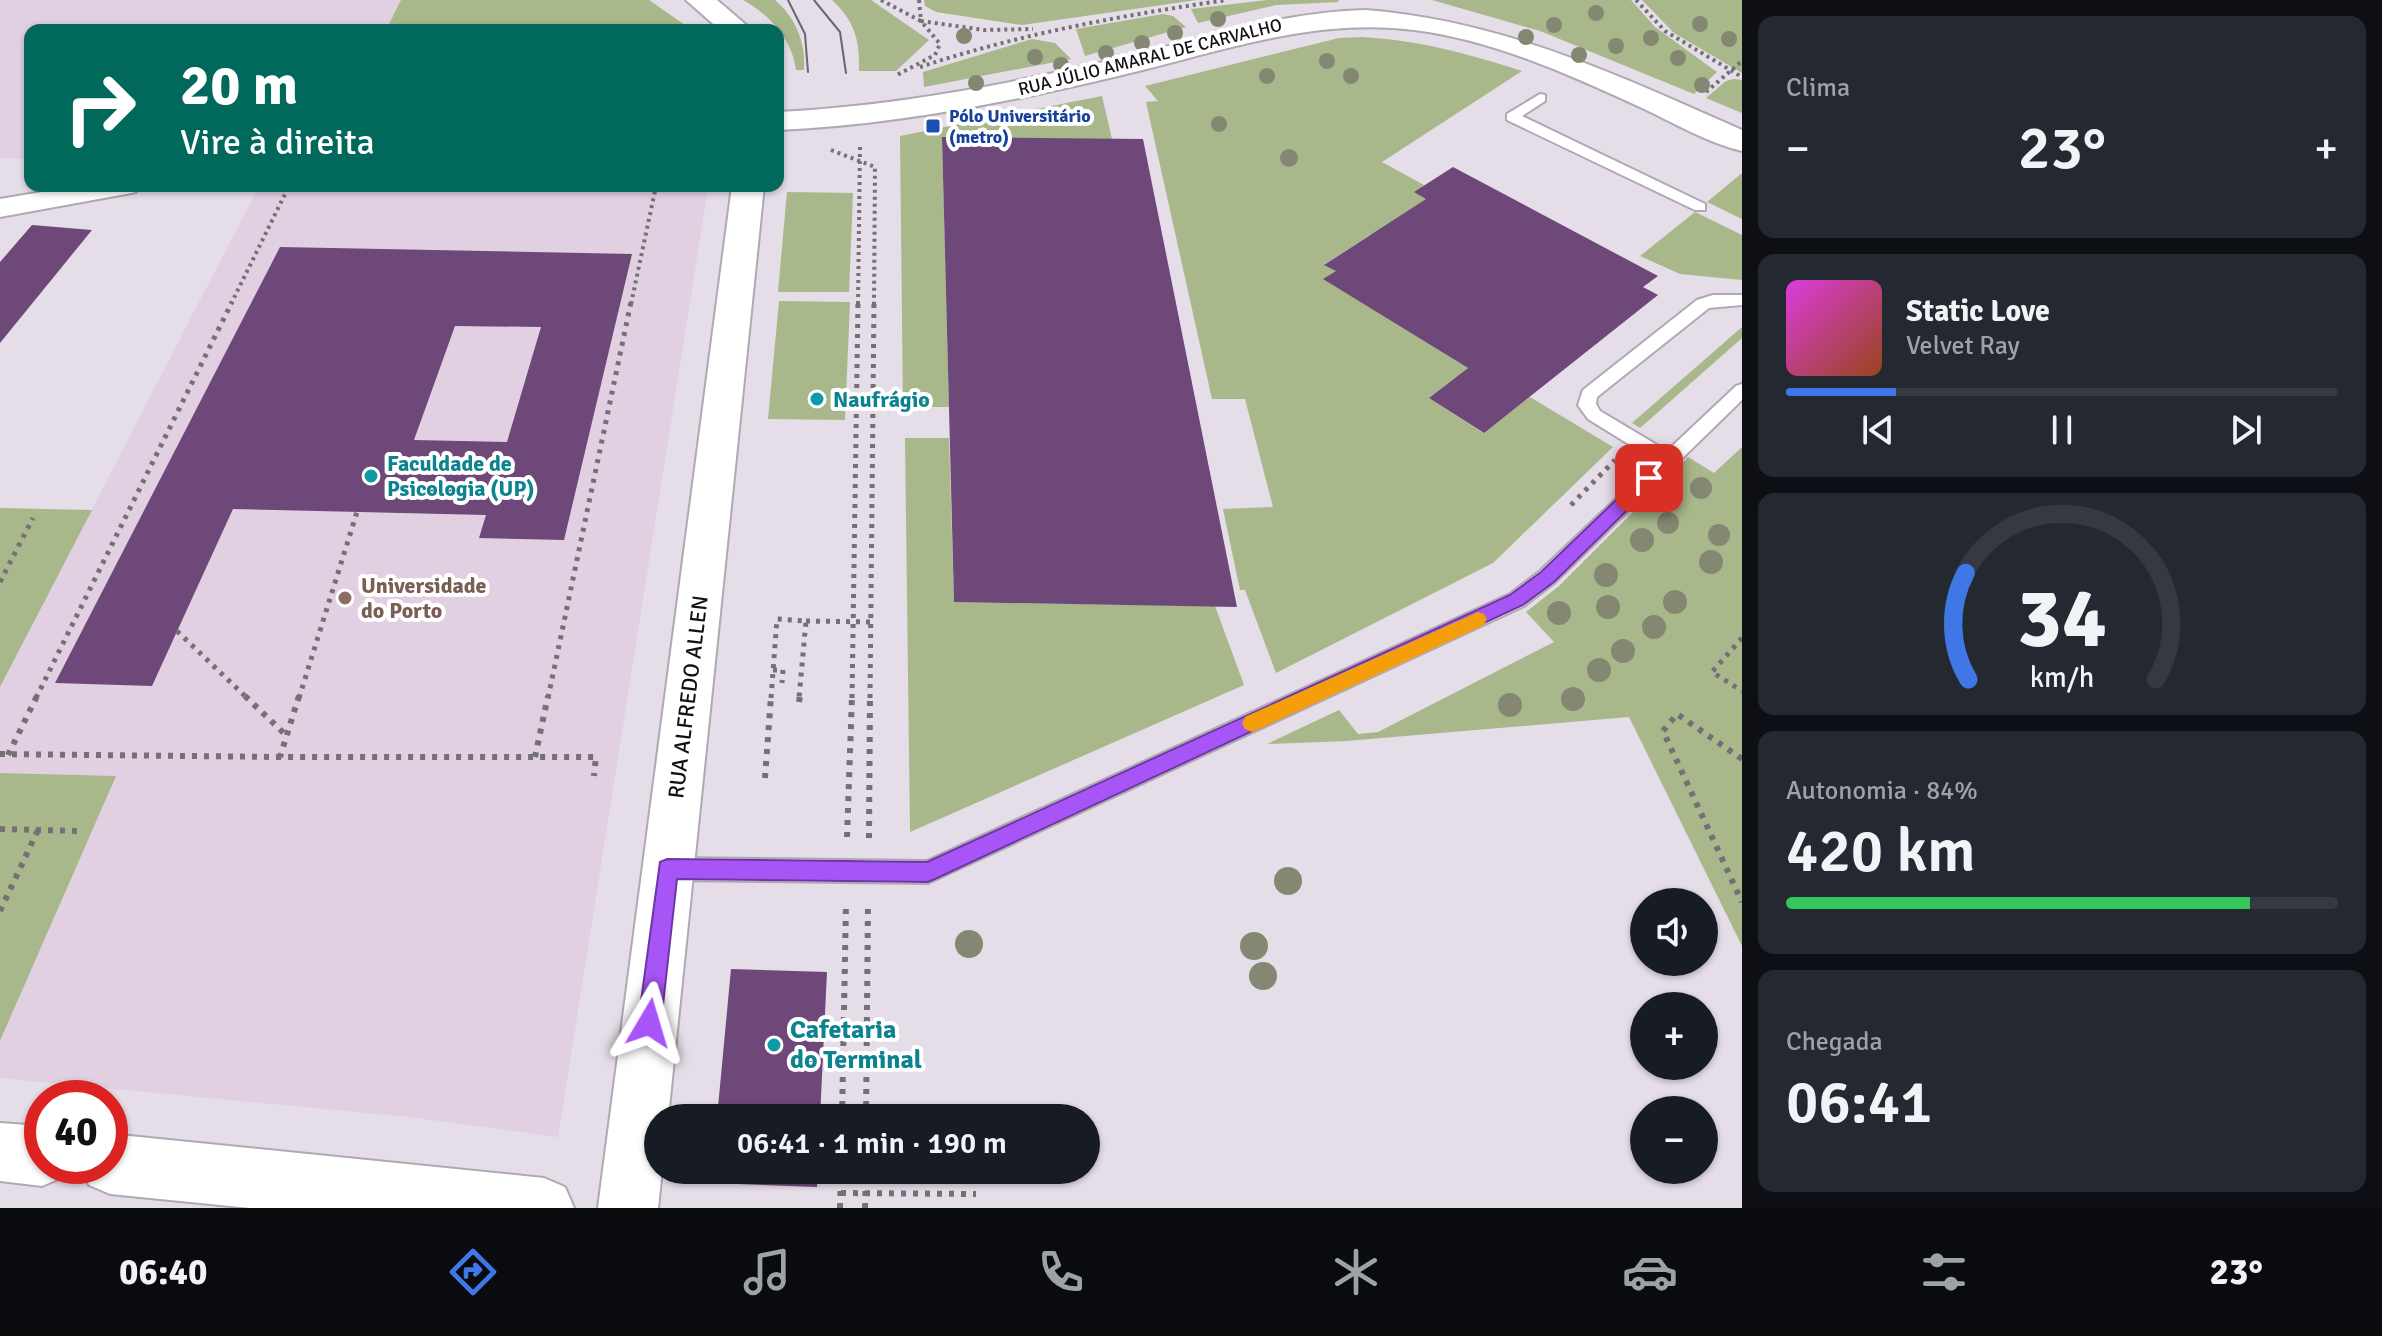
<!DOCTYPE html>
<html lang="pt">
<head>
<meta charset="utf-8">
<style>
  :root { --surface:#171b24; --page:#242831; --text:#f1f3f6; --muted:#9ea1a6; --line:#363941; --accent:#3f77e7 }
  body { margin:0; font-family:Signika,sans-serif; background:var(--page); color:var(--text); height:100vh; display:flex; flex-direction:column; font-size:30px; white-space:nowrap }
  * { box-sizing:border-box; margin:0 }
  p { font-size:26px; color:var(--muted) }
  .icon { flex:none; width:44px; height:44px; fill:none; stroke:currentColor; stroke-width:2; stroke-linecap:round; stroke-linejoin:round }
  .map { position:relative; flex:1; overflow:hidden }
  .sheet { display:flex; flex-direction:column; gap:16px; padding:16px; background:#0d0f14; width:640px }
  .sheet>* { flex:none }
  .hud { position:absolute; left:24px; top:24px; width:760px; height:168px; border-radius:16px; box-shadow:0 2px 6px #0004; background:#00695c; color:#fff; overflow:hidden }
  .tools { position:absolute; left:1630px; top:888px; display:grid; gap:16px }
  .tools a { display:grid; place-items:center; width:88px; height:88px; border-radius:50%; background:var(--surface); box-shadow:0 2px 6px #0004; font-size:40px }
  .speed { position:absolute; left:24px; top:1080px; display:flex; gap:16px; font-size:40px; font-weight:700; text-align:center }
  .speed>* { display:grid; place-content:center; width:104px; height:104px; border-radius:50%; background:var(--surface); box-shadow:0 2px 6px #0004; line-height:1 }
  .speed .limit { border:12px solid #d22; background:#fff; color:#111 }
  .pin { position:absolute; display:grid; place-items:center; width:68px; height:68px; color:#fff; margin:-34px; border-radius:16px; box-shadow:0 4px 12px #0006 }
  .me { position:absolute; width:88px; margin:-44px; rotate:7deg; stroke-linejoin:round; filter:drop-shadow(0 0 6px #0008) }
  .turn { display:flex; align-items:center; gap:28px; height:168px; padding:0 24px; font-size:36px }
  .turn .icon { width:104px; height:104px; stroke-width:2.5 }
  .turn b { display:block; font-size:56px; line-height:68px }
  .big { font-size:60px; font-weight:600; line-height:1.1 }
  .sheet .tile { flex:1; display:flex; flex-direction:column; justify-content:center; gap:12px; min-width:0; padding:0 28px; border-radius:16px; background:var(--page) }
  .sheet .dial { align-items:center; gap:0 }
  .dial svg { height:208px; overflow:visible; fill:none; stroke:var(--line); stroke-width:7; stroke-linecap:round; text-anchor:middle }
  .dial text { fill:var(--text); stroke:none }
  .song { display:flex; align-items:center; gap:24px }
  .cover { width:96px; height:96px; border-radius:12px; background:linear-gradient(135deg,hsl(300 70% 55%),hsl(20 70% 35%)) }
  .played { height:8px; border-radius:4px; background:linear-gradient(90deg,var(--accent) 20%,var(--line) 20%) }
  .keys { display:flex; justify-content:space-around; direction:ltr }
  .heat { display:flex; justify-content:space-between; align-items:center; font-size:44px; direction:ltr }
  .charge { height:12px; border-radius:6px; background:linear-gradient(90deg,#34c759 84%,var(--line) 0) }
  .trip { position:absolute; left:644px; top:1104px; width:456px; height:80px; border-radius:40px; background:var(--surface); box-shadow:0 2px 6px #0004; font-weight:600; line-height:80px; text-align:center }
  .dock { display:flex; height:128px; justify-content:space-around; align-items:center; background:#090b0e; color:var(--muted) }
  .dock .icon { width:56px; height:56px }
  .dock .active { color:var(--accent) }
  .dock b { font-size:36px; color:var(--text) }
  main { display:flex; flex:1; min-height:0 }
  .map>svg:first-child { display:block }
  .education { fill:#e1d0e1 }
  .green { fill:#a8b88b }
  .building { fill:#6d4879; fill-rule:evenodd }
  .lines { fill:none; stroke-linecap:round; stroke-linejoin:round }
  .lane-casing { stroke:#b0a8b3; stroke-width:4 }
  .street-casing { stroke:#b0a8b3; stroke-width:4 }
  .secondary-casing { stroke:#b0a8b3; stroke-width:4 }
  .path-far2 { stroke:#757076; stroke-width:4; stroke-dasharray:3 4; stroke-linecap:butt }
  .path-far1 { stroke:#757076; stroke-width:5; stroke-dasharray:4 6; stroke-linecap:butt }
  .path { stroke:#757076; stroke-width:6; stroke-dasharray:5 7; stroke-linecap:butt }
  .lane { fill:#fff; fill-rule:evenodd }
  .street { fill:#fff; fill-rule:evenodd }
  .secondary { fill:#fff; fill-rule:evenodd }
  .tram { stroke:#6b666d; stroke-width:2 }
  .tree { fill:#848872 }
  .route { fill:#a855f7; stroke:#6d37a1; stroke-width:2 }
  .slow { fill:#f59e0b }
  .transit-dot { fill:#1a4fb4; stroke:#fff; stroke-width:3 }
  .culture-dot { fill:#0f9aa8; stroke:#fff; stroke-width:3 }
  .education-dot { fill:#8d6e63; stroke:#fff; stroke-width:3 }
  .labels { text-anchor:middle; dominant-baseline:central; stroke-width:8; stroke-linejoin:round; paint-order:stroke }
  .far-street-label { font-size:18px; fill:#131014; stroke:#fff }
  .far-transit-label { font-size:18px; font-weight:bold; fill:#164399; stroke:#fff; text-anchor:start }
  .culture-label { font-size:22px; font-weight:bold; fill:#0d838f; stroke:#fff; text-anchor:start }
  .education-label { font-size:22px; font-weight:bold; fill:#785e54; stroke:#fff; text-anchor:start }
  .street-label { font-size:22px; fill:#131014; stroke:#fff }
  .near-culture-label { font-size:26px; font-weight:bold; fill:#0d838f; stroke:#fff; text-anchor:start }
</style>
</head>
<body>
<main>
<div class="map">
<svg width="1742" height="1208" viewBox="0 0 1742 1208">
  <rect width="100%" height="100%" fill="#e5dde7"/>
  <g class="education">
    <path d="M 0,0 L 649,0 L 692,30 L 30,30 L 30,159 L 0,158 Z"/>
    <path d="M 259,186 L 708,188 L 558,1137 L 409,1117 L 0,1078 L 0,1041 L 115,776 L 0,773 L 0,687 Z"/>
  </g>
  <g class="green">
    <path d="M 401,0 L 649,0 L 692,30 L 386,30 Z"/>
    <path d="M 743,0 L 775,0 C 796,18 806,43 804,70 L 796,70 C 792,39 770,15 743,0 Z"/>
    <path d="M 832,0 L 871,0 L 929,40 L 896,71 L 859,71 C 860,41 855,21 832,0 Z"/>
    <path d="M 924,0 L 1197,0 L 1022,25 L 936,12 L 925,6 Z"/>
    <path d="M 1267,0 L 1338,0 L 1339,2 L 1276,5 L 1198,23 L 1191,9 Z"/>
    <path d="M 1432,0 L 1631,0 L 1655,27 L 1717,72 L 1694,94 L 1540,31 Z"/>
    <path d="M 1642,0 L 1742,0 L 1742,73 L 1674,33 Z"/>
    <path d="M 1163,14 L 1173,16 L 1186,27 L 1085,56 L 1076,29 Z"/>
    <path d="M 1362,37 C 1418,40 1469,54 1522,71 L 1382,162 L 1424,185 L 1415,192 L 1539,261 L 1483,301 L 1370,235 L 1325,264 L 1336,271 L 1324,279 L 1468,368 L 1429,398 L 1483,433 L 1530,397 L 1613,447 L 1493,563 L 1276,673 L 1245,590 L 1240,590 L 1223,509 L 1273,507 L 1245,399 L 1212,399 L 1146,102 L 1158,101 L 1145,86 L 1339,38 Z"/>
    <path d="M 1032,39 L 1055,43 L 1071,59 L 924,87 L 923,72 Z"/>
    <path d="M 1734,79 L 1742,80 L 1742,113 L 1706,98 L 1726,81 Z"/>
    <path d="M 1102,96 L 1112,139 L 942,138 L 949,407 L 903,407 L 900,136 Z"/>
    <path d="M 1742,173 L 1742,219 L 1707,202 Z"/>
    <path d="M 787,192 L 853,193 L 849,292 L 778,292 Z"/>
    <path d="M 1695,212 L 1742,235 L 1742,280 L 1680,274 L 1640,256 Z"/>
    <path d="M 779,301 L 850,302 L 845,420 L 768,419 Z"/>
    <path d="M 1742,327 L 1742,338 L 1640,428 L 1632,423 Z"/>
    <path d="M 905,438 L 949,438 L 954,602 L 1215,606 L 1244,685 L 910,832 Z"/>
    <path d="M 1742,447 L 1742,946 L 1629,717 L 1346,741 L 1267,744 L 1339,710 L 1358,734 L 1378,732 L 1554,642 L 1526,612 L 1559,586 L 1688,457 L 1714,473 Z"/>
    <path d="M 0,508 L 92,510 L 0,687 Z"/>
    <path d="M 0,773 L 116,776 L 0,1041 Z"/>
  </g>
  <g class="building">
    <path d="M 942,137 L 1143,139 L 1237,607 L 954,602 Z"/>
    <path d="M 1453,167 L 1658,276 L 1643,287 L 1658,295 L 1484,433 L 1429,398 L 1468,368 L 1323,279 L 1336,271 L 1324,265 L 1426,199 L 1414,192 Z"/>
    <path d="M 32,225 L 92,230 L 0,343 L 0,262 Z"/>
    <path d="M 280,247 L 632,254 L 564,540 L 479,538 L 486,515 L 233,509 L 152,686 L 55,683 ZM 455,326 L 541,327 L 507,442 L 414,440 Z"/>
    <path d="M 731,969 L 827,972 L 820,1118 L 717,1118 Z"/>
    <path d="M 712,1170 L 818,1170 L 817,1187 L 711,1183 Z"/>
  </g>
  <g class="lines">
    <defs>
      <g id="lane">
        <path d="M 1540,94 L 1545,95 L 1545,101 L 1522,116 L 1705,204 L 1705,210 L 1695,210 L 1507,120 L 1507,114 Z"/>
        <path d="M 1713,295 L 1742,295 L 1742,305 L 1709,308 L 1597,397 L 1596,404 L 1600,411 L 1667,451 L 1736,386 L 1742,384 L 1742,400 L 1554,583 L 1524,606 L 928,883 L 667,880 L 659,877 L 655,869 L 659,861 L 667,858 L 927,861 L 1510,594 L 1540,571 L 1656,461 L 1588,419 L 1578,405 L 1583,390 L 1697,300 Z"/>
      </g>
      <path id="street" d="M 77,186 L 140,186 L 136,192 L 126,194 L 0,217 L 0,199 Z"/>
      <g id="secondary">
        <path d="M 686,0 L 717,0 L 752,30 L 720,30 Z"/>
        <path d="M 1366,10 C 1504,21 1617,75 1742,130 L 1742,151 C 1708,143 1674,123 1642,108 C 1570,75 1494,40 1414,30 C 1311,17 1217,53 1118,76 C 1005,103 893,125 778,130 L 778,112 C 899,106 1016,83 1133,55 C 1211,36 1285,12 1366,10 Z"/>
        <path d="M 732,186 L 764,186 L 668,1118 L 658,1118 L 658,1170 L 662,1170 L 658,1208 L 598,1208 Z"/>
        <path d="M 0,1123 L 42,1126 L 42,1166 L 67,1166 L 63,1177 L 42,1186 L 0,1181 Z"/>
        <path d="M 110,1134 L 544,1178 L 565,1187 L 574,1208 L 250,1208 L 110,1194 L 89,1185 L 81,1166 L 110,1166 Z"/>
      </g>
    </defs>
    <use href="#lane" class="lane-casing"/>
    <use href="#street" class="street-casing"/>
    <use href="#secondary" class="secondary-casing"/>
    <g class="path-far2">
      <path d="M 881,0 L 921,21 L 940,44 L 935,55 L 897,75"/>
      <path d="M 919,0 L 921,21 L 984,30 L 1033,29"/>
      <path d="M 1636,0 L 1665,31 L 1742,77"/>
      <path d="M 920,67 C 1020,34 1123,15 1227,0"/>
      <path d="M 1706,92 L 1742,61"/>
      <path d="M 831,150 L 875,167 L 874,304"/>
      <path d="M 231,304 L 289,186"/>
      <path d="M 631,304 L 656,186"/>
      <path d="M 858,304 L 860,147"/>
    </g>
    <g class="path-far1">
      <path d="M 1571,505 L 1615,460"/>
      <path d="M 0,582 L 33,518"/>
      <path d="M 806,621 L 871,622"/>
      <path d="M 177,631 L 247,698"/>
      <path d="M 1742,638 L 1712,672 L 1742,691"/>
      <path d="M 773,670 L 783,670 L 782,683"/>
      <path d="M 36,698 L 232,302"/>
      <path d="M 299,698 L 357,512"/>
      <path d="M 548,698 L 631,302"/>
      <path d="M 771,698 L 777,619 L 806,621 L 799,698"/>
      <path d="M 852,698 L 858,302"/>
      <path d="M 870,698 L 874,302"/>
    </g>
    <g class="path">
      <path d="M 245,696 L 288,737"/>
      <path d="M 299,696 L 280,757 L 596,757 L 594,776"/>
      <path d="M 799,702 L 800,696"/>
      <path d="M 0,754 L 280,757"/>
      <path d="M 8,755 L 37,696"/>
      <path d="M 535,757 L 548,696"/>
      <path d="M 1742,759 L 1677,714 L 1663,731 L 1742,902"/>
      <path d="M 765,778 L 771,696"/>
      <path d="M 0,829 L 80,831"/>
      <path d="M 847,837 L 852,696"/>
      <path d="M 869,838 L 870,696"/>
      <path d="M 0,911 L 38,830"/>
      <path d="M 842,1118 L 846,903"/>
      <path d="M 866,1118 L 868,904"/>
      <path d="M 841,1193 L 976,1194"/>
      <path d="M 840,1208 L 841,1170"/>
      <path d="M 865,1208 L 866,1170"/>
    </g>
    <use href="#lane" class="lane"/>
    <use href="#street" class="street"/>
    <use href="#secondary" class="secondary"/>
    <g class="tram">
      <path d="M 788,0 L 805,34 L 808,72"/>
      <path d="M 814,0 L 840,32 L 846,73"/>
    </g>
  </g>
  <g class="tree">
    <circle cx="1596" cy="13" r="8"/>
    <circle cx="1218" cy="19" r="8"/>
    <circle cx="1700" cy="24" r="8"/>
    <circle cx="1554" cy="25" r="8"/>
    <circle cx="1175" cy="33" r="8"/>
    <circle cx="964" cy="36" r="8"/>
    <circle cx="1526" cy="37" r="8"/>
    <circle cx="1651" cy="38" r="8"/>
    <circle cx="1729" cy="39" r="8"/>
    <circle cx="1142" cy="43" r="8"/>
    <circle cx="1616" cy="46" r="8"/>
    <circle cx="1106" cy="53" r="8"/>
    <circle cx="1579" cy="55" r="8"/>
    <circle cx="1035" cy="57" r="8"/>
    <circle cx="1678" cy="58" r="8"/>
    <circle cx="1327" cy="61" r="8"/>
    <circle cx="1061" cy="65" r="8"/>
    <circle cx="1267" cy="76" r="8"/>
    <circle cx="1351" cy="76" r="8"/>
    <circle cx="976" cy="83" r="8"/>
    <circle cx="1702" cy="85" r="8"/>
    <circle cx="1219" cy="124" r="8"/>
    <circle cx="1289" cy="158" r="9"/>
    <circle cx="1701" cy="488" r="11"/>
    <circle cx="1668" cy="523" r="11"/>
    <circle cx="1719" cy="535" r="11"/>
    <circle cx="1642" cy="540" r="12"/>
    <circle cx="1711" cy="562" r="12"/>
    <circle cx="1606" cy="575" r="12"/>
    <circle cx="1675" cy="602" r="12"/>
    <circle cx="1608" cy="607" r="12"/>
    <circle cx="1559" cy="613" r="12"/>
    <circle cx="1654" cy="627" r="12"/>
    <circle cx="1623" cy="651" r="12"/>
    <circle cx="1599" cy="670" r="12"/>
    <circle cx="1573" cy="699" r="12"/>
    <circle cx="1510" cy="705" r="12"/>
    <circle cx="1288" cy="881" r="14"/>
    <circle cx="969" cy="944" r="14"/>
    <circle cx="1254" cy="946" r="14"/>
    <circle cx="1263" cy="976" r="14"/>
  </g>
  <path class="route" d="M 1649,472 L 1658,478 L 1655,483 L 1554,582 L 1523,605 L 935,879 L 928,882 L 677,879 L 661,1023 L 657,1031 L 649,1034 L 641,1031 L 638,1023 L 660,862 L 667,859 L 927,862 L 1510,595 L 1541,572 L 1643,474 Z"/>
  <path class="slow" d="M 1478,612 L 1484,614 L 1487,619 L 1484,625 L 1259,729 L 1252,732 L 1245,729 L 1242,723 L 1245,717 Z"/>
  <rect class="transit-dot" x="925" y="118" width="16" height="16" rx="4"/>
  <g class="culture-dot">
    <circle cx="817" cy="399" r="8"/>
    <circle cx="371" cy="476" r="8"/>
    <circle cx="774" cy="1045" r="8"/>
  </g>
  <circle class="education-dot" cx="345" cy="598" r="8"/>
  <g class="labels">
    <g class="far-street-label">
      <text transform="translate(1150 57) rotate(-14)">RUA JÚLIO AMARAL DE CARVALHO</text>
    </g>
    <g class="far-transit-label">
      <text x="949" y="116">Pólo Universitário<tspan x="949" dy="21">(metro)</tspan></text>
    </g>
    <g class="culture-label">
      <text x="833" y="399">Naufrágio</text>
      <text x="387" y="463">Faculdade de<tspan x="387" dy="25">Psicologia (UP)</tspan></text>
    </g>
    <g class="education-label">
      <text x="361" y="585">Universidade<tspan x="361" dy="25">do Porto</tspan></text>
    </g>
    <g class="street-label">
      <text transform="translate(688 697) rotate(-83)">RUA ALFREDO ALLEN</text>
    </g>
    <g class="near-culture-label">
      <text x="790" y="1030">Cafetaria<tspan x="790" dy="30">do Terminal</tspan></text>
    </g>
  </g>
</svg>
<div class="tools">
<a><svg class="icon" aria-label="sound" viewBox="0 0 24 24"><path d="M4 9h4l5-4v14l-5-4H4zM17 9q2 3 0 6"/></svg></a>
<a>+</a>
<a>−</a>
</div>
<div class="speed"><div class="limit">40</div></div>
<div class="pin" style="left:1649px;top:478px;background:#d93025"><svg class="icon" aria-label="arrive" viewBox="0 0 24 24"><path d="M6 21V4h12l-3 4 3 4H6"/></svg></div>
<svg class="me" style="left:649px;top:1023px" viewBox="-20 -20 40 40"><path d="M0-17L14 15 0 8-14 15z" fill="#a855f7" stroke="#fff" stroke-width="4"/></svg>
<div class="trip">06:41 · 1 min · 190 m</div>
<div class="hud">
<div class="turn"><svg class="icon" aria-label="right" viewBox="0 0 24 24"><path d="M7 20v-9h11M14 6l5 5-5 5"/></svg><div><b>20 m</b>Vire à direita</div></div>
</div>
</div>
<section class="sheet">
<div class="tile"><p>Clima</p>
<div class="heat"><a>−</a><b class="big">23°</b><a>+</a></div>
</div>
<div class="tile">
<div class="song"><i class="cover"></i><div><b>Static Love</b><p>Velvet Ray</p></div></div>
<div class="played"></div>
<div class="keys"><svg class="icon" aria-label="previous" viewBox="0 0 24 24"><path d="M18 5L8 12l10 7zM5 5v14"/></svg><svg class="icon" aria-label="pause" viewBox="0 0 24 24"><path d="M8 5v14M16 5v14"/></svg><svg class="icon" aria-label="next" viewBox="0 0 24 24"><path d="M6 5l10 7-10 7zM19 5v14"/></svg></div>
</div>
<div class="tile dial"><svg viewBox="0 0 100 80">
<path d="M14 69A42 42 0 1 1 86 69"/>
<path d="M14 69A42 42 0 0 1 13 28" stroke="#3f77e7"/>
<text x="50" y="56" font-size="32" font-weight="700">34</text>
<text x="50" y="72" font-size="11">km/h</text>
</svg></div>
<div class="tile"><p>Autonomia · 84%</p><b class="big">420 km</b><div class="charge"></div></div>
<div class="tile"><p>Chegada</p><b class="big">06:41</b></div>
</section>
</main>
<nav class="dock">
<b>06:40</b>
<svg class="icon active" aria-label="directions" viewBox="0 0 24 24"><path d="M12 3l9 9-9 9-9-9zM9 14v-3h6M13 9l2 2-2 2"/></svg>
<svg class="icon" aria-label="music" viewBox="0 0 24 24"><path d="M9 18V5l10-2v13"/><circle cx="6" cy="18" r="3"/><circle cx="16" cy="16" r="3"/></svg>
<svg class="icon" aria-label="phone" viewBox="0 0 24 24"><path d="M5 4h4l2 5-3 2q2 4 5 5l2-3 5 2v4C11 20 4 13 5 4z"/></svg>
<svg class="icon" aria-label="climate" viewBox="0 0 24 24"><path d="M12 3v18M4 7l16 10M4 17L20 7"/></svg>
<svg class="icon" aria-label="car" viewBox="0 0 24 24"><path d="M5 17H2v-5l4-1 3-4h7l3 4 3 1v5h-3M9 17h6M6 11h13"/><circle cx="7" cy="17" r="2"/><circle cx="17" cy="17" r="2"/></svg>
<svg class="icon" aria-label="filters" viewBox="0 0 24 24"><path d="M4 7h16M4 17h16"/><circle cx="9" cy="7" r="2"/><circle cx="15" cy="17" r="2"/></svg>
<b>23°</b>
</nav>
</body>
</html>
